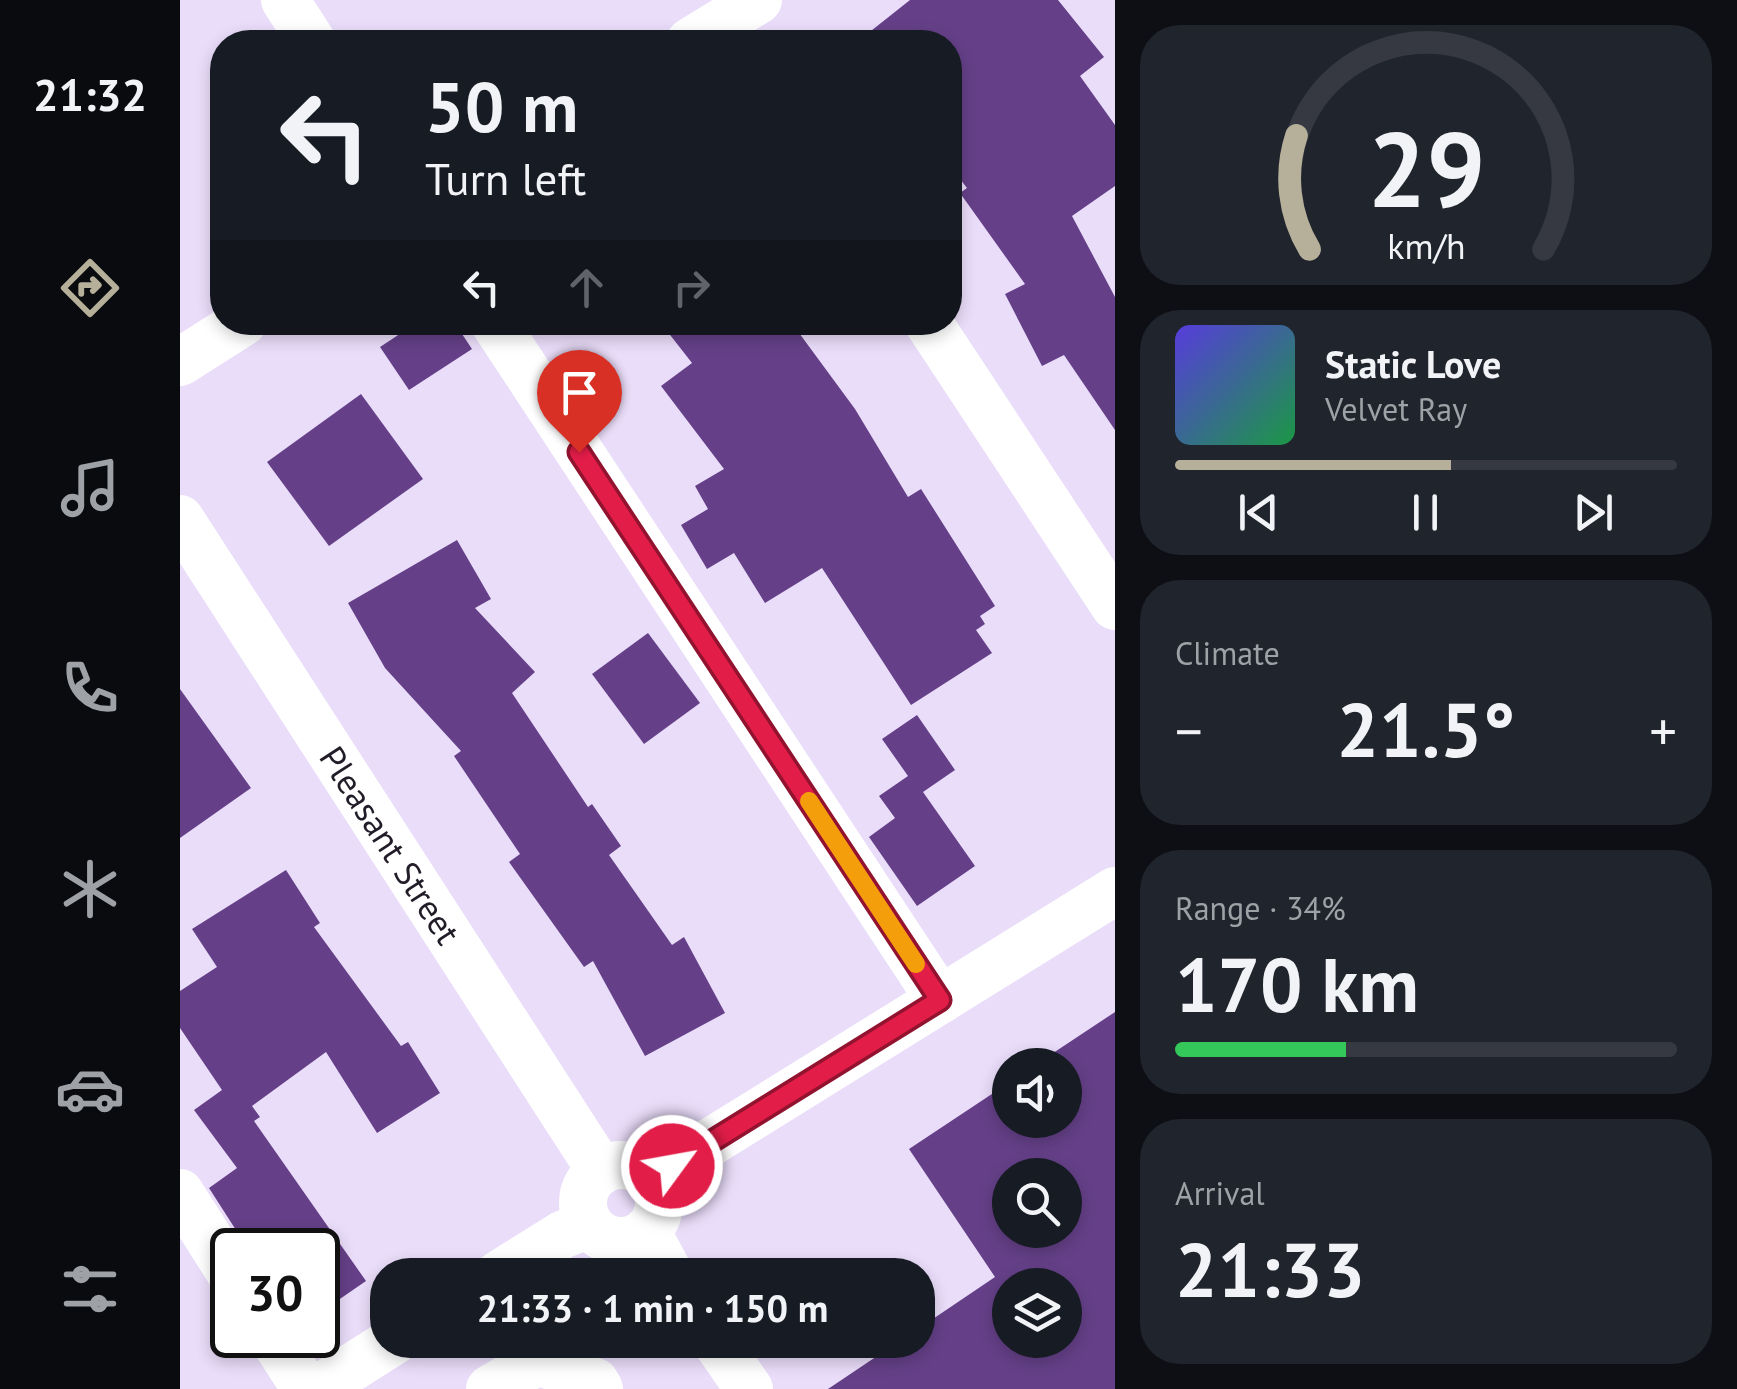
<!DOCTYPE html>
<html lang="en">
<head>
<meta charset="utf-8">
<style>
  :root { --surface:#171b24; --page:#20242c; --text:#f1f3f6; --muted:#9ea1a6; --line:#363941; --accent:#b6b09b }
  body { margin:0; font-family:"PT Sans",sans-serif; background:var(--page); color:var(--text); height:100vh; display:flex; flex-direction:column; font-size:38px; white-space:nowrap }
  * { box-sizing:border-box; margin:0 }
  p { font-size:32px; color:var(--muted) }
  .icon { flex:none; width:55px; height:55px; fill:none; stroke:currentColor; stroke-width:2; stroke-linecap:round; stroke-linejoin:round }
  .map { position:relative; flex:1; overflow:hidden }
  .drawer { display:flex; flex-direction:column; gap:25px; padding:25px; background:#0d0f14; width:622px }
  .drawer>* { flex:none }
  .hud { position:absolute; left:30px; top:30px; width:752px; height:305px; border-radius:40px; box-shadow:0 5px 15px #0003; background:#171b24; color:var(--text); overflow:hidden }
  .buttons { position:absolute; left:812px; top:1048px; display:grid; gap:20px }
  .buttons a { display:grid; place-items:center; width:90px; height:90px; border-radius:50%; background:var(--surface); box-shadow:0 5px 15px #0003; font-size:50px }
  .speed { position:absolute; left:30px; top:1228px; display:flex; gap:20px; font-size:50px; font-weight:700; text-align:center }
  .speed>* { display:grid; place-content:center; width:130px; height:130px; border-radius:50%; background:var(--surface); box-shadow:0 5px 15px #0003; line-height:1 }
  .speed .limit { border:5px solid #111; border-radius:15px; background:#fff; color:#111 }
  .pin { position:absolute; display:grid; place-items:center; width:85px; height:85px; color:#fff; margin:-102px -42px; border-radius:50% 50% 50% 0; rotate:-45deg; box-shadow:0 0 10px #0007 }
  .pin .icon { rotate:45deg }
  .me { position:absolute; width:110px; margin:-55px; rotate:58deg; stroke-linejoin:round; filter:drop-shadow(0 0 8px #0008) }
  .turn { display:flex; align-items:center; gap:35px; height:210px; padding:0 50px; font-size:45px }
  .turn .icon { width:130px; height:130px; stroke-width:2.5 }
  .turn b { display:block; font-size:70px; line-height:85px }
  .lanes { display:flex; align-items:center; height:95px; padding:0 50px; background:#0003; justify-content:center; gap:50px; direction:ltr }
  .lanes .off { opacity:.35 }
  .big { font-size:75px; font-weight:700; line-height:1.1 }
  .drawer .tile { flex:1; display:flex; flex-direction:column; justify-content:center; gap:15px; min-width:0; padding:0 35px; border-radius:40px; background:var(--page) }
  .drawer .dial { align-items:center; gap:0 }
  .dial svg { height:260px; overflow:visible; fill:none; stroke:var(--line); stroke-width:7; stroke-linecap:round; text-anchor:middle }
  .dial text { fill:var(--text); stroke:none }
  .song { display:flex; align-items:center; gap:30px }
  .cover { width:120px; height:120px; border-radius:15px; background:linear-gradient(135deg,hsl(250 70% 55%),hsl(140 70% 35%)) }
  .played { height:10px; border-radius:5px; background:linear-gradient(90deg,var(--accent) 55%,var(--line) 55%) }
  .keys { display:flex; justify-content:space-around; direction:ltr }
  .heat { display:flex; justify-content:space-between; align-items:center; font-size:55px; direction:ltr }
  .charge { height:15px; border-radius:8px; background:linear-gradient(90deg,#34c759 34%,var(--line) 0) }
  .trip { position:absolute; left:190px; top:1258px; width:565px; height:100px; border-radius:40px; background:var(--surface); box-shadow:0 5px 15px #0003; font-weight:700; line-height:100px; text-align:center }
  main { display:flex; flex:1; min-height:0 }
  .tabs { display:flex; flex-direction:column; width:180px; justify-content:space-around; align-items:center; background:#090b0e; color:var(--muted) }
  .tabs .icon { width:70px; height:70px }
  .tabs .current { color:var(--accent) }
  .tabs b { font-size:45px; color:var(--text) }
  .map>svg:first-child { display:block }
  .building { fill:#654088; fill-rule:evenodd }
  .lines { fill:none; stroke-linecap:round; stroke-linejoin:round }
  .minor { stroke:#fff; stroke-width:48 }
  .route-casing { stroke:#92132f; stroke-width:25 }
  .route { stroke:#e11d48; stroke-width:18 }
  .slow { stroke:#f59e0b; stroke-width:18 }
  .labels { text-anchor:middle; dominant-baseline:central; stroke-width:10; stroke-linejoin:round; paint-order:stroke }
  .street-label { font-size:35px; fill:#211c27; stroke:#eaddfa }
</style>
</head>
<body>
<main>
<nav class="tabs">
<b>21:32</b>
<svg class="icon current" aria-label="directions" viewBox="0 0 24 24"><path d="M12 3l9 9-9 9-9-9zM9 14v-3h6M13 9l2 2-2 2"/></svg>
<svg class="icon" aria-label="music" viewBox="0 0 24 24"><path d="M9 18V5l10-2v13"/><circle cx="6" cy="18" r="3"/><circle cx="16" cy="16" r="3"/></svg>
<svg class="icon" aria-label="phone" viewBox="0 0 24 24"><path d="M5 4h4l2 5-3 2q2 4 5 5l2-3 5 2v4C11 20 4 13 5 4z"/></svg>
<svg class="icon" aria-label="climate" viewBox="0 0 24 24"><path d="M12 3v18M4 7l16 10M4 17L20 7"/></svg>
<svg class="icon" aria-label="car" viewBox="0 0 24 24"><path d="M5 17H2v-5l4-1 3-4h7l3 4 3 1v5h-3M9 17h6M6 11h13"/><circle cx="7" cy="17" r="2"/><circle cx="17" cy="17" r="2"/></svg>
<svg class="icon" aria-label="filters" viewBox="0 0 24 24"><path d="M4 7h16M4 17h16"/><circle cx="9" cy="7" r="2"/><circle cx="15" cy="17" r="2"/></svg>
</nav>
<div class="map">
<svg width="935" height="1389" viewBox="0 0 935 1389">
  <rect width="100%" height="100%" fill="#eaddfa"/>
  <g class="building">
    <path d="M 730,0 L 878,0 L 924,57 L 900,76 L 935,125 L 935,186 L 892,216 L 935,297 L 935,430 L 884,355 L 862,366 L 825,294 L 845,284 L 780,193 L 787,188 L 770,166 L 770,42 L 677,42 Z"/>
    <path d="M 238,322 L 274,322 L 292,349 L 229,390 L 200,347 Z"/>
    <path d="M 480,322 L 611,322 L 675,409 L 728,497 L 741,489 L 815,606 L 800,616 L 805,624 L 796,630 L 812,653 L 731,705 L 642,568 L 585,603 L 554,553 L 527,569 L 501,525 L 528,509 L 515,486 L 544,469 L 481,386 L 512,363 Z"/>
    <path d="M 181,394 L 243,479 L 149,546 L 87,462 Z"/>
    <path d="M 277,540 L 311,599 L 295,608 L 355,672 L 332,693 L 408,807 L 412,804 L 441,846 L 429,855 L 492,945 L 504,937 L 545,1013 L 465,1056 L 413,961 L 404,967 L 329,862 L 340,854 L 274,756 L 281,751 L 205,668 L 168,603 Z"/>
    <path d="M 468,633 L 520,703 L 464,744 L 412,674 Z"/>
    <path d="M 0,689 L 71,788 L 0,838 Z"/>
    <path d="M 737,715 L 775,770 L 743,792 L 795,866 L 737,906 L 689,837 L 715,818 L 699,796 L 728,776 L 702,739 Z"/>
    <path d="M 106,870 L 140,923 L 134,927 L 221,1046 L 228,1042 L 260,1093 L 197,1133 L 146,1052 L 72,1106 L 80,1117 L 74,1121 L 186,1281 L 138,1314 L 138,1250 L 95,1250 L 80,1229 L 63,1241 L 29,1188 L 57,1168 L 14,1110 L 42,1090 L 0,1028 L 0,991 L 37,967 L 12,929 Z"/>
    <path d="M 935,1012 L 935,1389 L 648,1389 L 721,1340 L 738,1340 L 738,1329 L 815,1277 L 729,1149 L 830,1082 L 830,1120 L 885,1120 L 885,1065 L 855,1065 ZM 830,1175 L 885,1175 L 885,1230 L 830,1230 ZM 830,1285 L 885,1285 L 885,1340 L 830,1340 Z"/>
  </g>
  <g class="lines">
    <g class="minor">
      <path d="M 105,0 L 132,42"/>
      <path d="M 510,42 L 578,0"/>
      <path d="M 314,322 L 760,1000"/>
      <path d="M 748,322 L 935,606"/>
      <path d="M 0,362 L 63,322"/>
      <path id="s1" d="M 0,519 L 421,1171"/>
      <circle cx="441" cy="1203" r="38"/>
      <path d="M 466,1175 L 492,1166 L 935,891"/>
      <path d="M 0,1193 L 52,1275"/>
      <path d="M 466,1231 L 490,1275"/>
      <path d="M 318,1275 L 382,1235 L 409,1224"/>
      <path d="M 91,1335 L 126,1389"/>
      <path d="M 535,1340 L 569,1389"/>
      <path d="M 138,1389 L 215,1340"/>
      <path d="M 310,1389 L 358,1361 L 415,1382 L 419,1389"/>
    </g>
  </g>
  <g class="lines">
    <defs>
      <path id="route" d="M 399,452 L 760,1000 L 492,1166"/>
    </defs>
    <use href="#route" class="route-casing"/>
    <use href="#route" class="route"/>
    <path class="slow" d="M 629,801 L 736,964"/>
  </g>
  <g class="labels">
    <g class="street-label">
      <text stroke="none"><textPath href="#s1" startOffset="388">Pleasant Street</textPath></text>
    </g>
  </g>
</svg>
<div class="buttons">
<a><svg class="icon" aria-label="sound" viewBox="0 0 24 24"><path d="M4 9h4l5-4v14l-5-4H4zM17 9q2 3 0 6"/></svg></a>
<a><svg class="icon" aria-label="search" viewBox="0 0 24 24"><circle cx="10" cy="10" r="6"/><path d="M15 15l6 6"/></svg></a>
<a><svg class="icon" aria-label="layers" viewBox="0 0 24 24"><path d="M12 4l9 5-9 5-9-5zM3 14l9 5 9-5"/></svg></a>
</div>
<div class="speed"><div class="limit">30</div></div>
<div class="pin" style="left:399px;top:452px;background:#d93025"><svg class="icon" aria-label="arrive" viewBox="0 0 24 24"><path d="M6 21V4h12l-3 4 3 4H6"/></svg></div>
<svg class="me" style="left:492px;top:1166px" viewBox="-20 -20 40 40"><circle r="17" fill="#e11d48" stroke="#fff" stroke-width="3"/><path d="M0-11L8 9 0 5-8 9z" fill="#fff"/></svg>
<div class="trip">21:33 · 1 min · 150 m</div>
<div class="hud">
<div class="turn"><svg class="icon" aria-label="left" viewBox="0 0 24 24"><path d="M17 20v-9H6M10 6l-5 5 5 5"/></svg><div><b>50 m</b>Turn left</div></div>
<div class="lanes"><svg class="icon" aria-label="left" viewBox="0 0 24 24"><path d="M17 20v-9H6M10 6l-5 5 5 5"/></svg><svg class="icon off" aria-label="ahead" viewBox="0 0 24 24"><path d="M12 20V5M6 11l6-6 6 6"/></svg><svg class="icon off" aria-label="right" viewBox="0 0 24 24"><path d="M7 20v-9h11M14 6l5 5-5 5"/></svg></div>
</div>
</div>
<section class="drawer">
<div class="tile dial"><svg viewBox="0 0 100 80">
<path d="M14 69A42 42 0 1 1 86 69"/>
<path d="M14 69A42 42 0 0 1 10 34" stroke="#b6b09b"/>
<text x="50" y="56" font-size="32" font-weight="700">29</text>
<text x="50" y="72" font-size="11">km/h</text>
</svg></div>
<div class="tile">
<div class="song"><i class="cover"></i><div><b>Static Love</b><p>Velvet Ray</p></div></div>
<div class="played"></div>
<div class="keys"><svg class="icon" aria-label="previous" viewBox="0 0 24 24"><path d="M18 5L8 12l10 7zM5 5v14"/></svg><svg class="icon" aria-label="pause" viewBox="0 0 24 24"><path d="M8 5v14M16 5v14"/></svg><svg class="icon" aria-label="next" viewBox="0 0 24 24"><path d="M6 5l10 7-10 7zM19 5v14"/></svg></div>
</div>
<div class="tile"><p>Climate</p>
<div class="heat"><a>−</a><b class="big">21.5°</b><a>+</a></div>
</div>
<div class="tile"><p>Range · 34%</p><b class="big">170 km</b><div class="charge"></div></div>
<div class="tile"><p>Arrival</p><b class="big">21:33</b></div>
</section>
</main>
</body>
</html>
